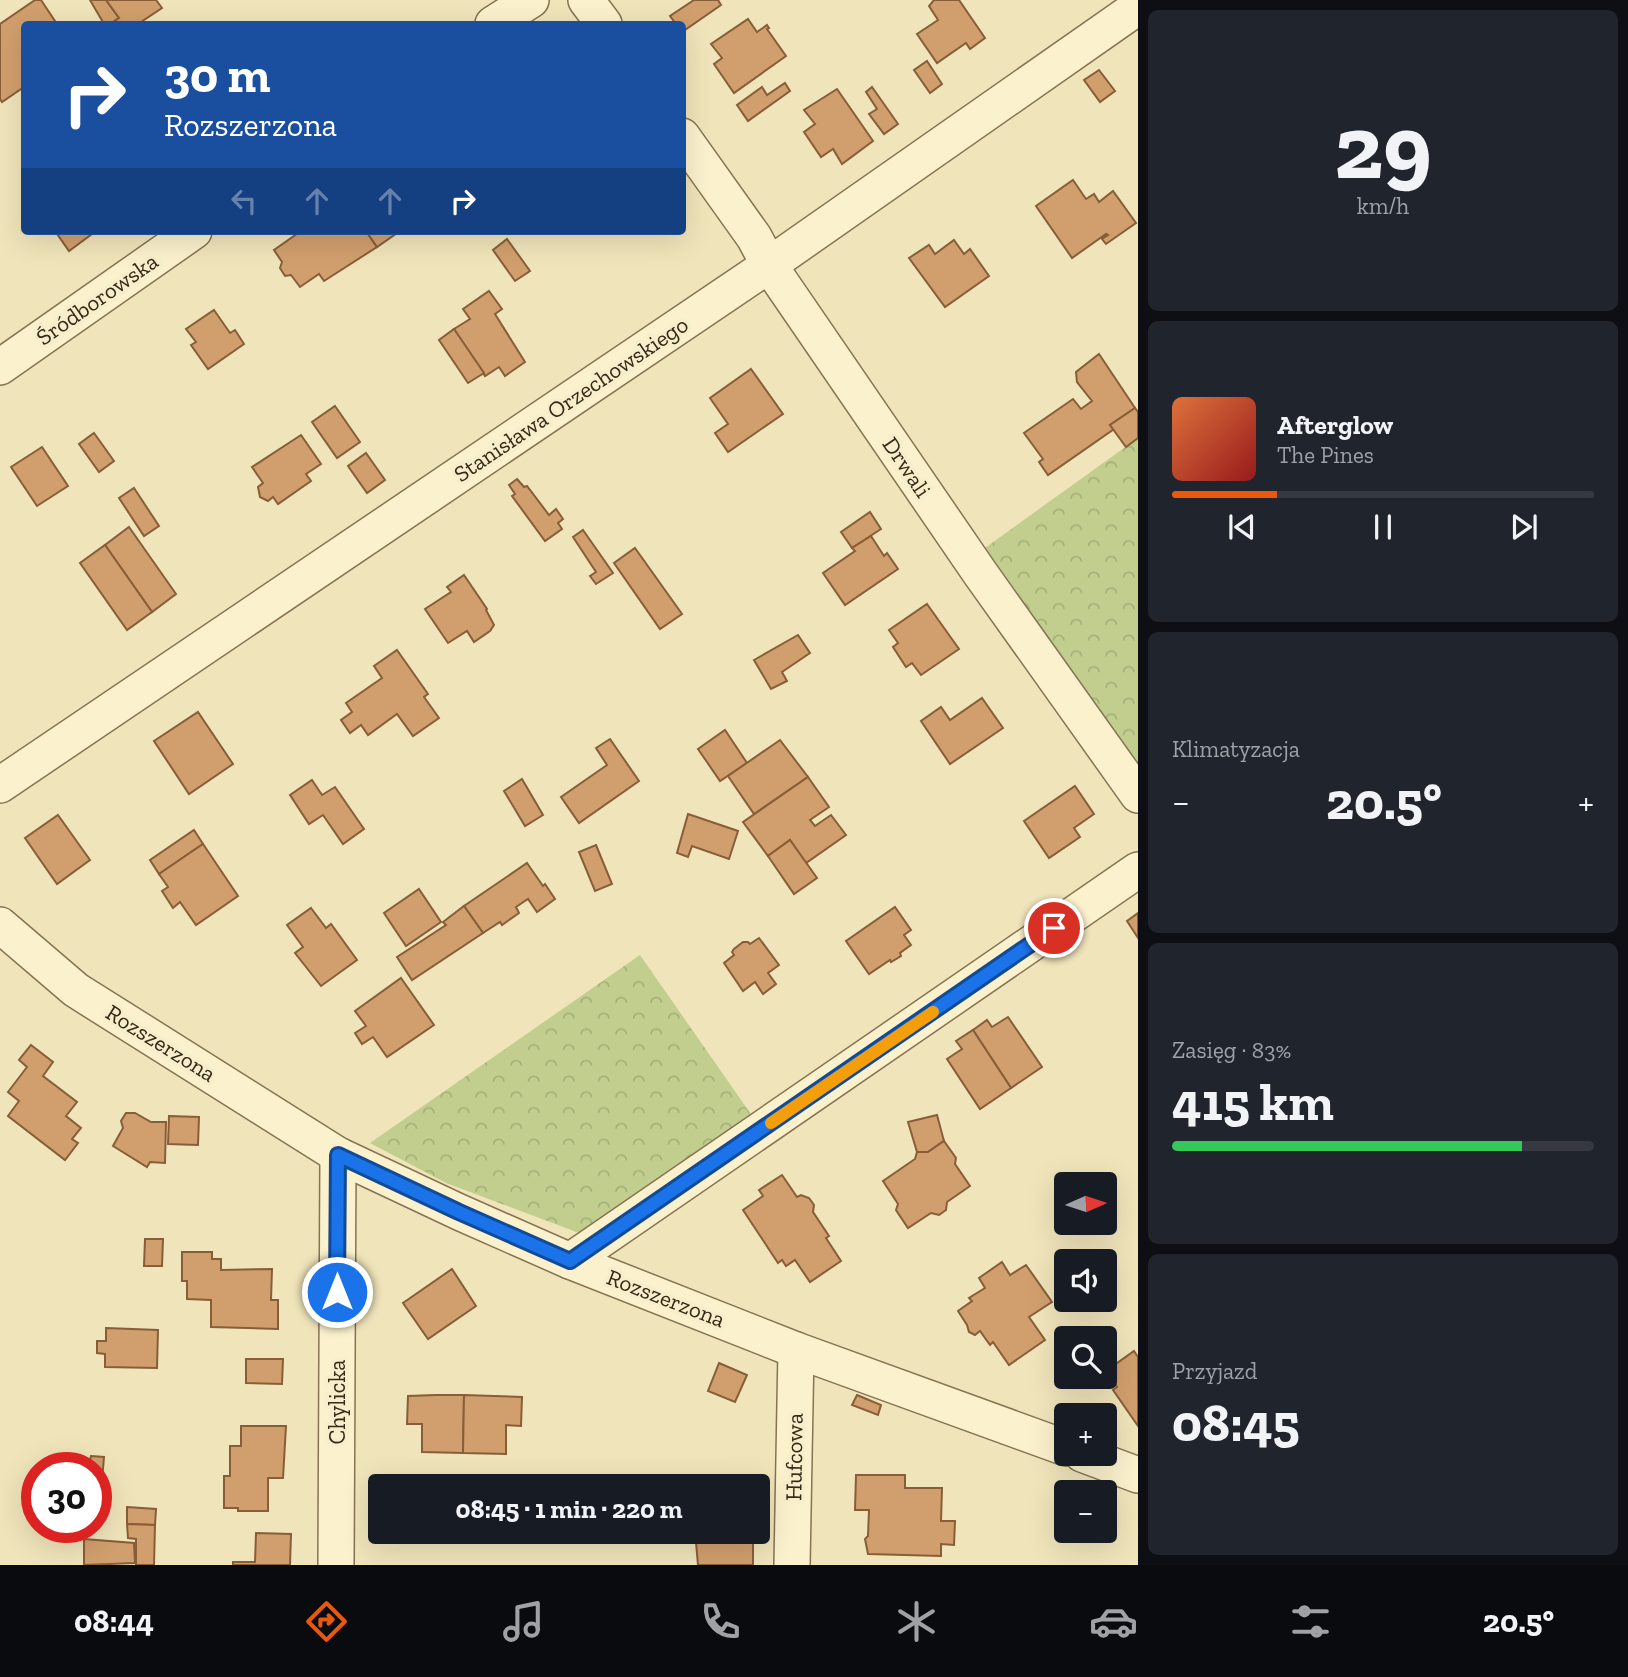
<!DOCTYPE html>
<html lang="pl">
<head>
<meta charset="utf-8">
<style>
  :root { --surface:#171b24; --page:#20242c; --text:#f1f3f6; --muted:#9ea1a6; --line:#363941; --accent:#ea580c }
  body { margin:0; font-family:"Zilla Slab",serif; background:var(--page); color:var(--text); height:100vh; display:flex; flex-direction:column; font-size:26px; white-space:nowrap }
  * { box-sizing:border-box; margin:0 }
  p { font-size:23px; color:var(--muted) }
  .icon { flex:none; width:38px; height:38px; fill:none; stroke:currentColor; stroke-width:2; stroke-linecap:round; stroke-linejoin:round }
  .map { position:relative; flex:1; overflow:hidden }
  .sheet { display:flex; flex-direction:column; gap:10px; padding:10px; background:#0d0f14; width:490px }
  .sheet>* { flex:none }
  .guide { position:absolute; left:21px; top:21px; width:665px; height:214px; border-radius:7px; box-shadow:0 7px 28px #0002; background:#1a4fa0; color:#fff; overflow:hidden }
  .needle { width:46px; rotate:87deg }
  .fabs { position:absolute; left:1054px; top:1172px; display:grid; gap:14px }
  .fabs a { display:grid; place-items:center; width:63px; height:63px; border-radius:7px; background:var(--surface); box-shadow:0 7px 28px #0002; font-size:35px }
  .speed { position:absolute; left:21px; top:1452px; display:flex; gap:14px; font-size:35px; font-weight:700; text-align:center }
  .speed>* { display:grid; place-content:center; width:91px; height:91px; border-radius:50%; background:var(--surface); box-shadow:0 7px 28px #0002; line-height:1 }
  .speed .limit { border:10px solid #d22; background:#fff; color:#111 }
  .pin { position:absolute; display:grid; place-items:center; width:60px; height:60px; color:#fff; margin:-30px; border:4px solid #fff; border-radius:50%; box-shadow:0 2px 7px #0007 }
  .me { position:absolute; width:77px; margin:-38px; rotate:0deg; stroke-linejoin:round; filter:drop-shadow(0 0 5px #0008) }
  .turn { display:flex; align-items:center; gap:24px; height:147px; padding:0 28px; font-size:32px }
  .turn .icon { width:91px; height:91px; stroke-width:2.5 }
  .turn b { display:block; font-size:49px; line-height:60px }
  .lanes { display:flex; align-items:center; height:66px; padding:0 28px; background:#0003; justify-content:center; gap:35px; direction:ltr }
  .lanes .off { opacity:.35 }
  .big { font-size:52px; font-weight:700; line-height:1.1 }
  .sheet .widget { flex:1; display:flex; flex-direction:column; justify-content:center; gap:10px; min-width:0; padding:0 24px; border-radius:10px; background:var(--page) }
  .sheet .dial { align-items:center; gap:0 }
  .dial b { font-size:91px; line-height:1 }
  .song { display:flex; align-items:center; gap:21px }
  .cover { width:84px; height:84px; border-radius:10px; background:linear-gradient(135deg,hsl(20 70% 55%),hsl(0 70% 35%)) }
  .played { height:7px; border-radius:4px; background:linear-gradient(90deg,var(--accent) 25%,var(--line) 25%) }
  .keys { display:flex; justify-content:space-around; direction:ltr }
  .heat { display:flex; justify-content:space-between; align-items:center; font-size:38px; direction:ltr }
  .charge { height:10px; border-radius:5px; background:linear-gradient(90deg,#34c759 83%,var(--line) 0) }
  .trip { position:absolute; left:368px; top:1474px; width:402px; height:70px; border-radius:7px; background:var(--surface); box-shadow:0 7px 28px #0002; font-weight:700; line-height:70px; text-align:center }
  .tab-bar { display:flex; height:112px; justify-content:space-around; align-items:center; background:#090b0e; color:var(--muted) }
  .tab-bar .icon { width:49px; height:49px }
  .tab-bar .on { color:var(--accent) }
  .tab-bar b { font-size:32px; color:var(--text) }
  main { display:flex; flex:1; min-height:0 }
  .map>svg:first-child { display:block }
  .forest { fill:url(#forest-crowns) }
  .building { fill:#d19f6d; stroke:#885e38; stroke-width:2 }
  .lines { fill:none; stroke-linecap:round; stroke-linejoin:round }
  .minor-casing { stroke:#877353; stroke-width:38 }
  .minor { stroke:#fbf1cd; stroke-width:35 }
  .route-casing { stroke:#114b97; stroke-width:18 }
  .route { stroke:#1a73e8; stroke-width:12 }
  .slow { stroke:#f59e0b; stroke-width:12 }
  .labels { text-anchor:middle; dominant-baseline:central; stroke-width:7; stroke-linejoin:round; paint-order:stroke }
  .street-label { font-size:23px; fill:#352919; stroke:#f7eeca }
</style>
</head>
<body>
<main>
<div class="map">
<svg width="1138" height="1565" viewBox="0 0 1138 1565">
  <defs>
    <pattern id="forest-crowns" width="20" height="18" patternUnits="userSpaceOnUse" patternTransform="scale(1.75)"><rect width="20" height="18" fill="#c1ce8e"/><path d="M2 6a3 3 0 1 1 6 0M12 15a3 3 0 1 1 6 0" fill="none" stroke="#a6b17a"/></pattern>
  </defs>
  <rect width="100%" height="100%" fill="#f0e4ba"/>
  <g class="forest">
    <path d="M 1138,438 L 1138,780 L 982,550 Z"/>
    <path d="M 640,955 L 755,1120 L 587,1236 L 446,1183 L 370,1143 Z"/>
  </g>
  <g class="building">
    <path d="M 35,0 L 41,0 L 57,24 L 24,24 L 24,87 L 2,102 L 0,99 L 0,24 Z"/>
    <path d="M 90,0 L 106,0 L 119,18 L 110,24 L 104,24 Z"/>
    <path d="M 106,0 L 156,0 L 162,8 L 138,24 L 110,24 L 119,18 Z"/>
    <path d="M 694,0 L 718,0 L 721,5 L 682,32 L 682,24 L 676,24 L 670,16 Z"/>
    <path d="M 934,0 L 959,0 L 985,38 L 970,49 L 966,43 L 937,63 L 917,34 L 938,20 L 929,6 Z"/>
    <path d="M 748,19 L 757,32 L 767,25 L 769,28 L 767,29 L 786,56 L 734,93 L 714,64 L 722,58 L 711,44 Z"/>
    <path d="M 927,61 L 942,84 L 930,93 L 914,70 Z"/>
    <path d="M 1099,70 L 1115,91 L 1100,102 L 1084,80 Z"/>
    <path d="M 785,83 L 790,91 L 748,121 L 737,105 L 762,87 L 767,95 Z"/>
    <path d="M 872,87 L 898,124 L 884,134 L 869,114 L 877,109 L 866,92 Z"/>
    <path d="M 837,89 L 873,141 L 842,164 L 833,149 L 821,157 L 804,132 L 815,124 L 804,110 Z"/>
    <path d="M 1073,180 L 1086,199 L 1094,194 L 1099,202 L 1113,191 L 1136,223 L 1106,244 L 1102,239 L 1108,235 L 1106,234 L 1072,258 L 1036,206 Z"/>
    <path d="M 55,231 L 92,231 L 92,234 L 69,251 Z"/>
    <path d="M 301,231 L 366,231 L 377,247 L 324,281 L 319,274 L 300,287 L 291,275 L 285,276 L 280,268 L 282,262 L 274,250 Z"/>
    <path d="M 366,231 L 400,231 L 377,247 Z"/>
    <path d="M 507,239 L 530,271 L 515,281 L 493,250 Z"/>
    <path d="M 954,240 L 964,254 L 970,249 L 989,276 L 945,307 L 909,258 L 929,245 L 935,254 Z"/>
    <path d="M 489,291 L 502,309 L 495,314 L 525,362 L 505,376 L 499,367 L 485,376 L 454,329 L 470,319 L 463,309 Z"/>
    <path d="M 214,310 L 230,333 L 235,330 L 244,344 L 208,369 L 191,345 L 196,342 L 186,329 Z"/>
    <path d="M 454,329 L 484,373 L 468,383 L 439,340 Z"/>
    <path d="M 1099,354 L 1135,408 L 1110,425 L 1114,429 L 1048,475 L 1039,462 L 1043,459 L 1024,433 L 1073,399 L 1081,409 L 1092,401 L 1077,382 L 1076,372 Z"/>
    <path d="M 751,369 L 783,414 L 728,452 L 715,433 L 728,424 L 710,398 Z"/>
    <path d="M 335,406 L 360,442 L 337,458 L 312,422 Z"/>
    <path d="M 1135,408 L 1138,412 L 1138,438 L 1126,447 L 1110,425 Z"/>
    <path d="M 94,433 L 114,461 L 99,472 L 79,444 Z"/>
    <path d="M 301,435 L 321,464 L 306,474 L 311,481 L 278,504 L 273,497 L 268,501 L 260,497 L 258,487 L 263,483 L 252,467 Z"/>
    <path d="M 42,447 L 68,486 L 37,506 L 11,467 Z"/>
    <path d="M 366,453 L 385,480 L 367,493 L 348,466 Z"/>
    <path d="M 517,479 L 524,487 L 527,486 L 549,515 L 556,509 L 563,519 L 558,523 L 562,529 L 545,541 L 512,496 L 515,494 L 509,485 Z"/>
    <path d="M 134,488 L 159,526 L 144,536 L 119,498 Z"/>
    <path d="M 870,512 L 881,529 L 852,548 L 841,532 Z"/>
    <path d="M 129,527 L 176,594 L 152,612 L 105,545 Z"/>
    <path d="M 583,530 L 613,573 L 596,584 L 590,576 L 596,572 L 573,537 Z"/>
    <path d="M 871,536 L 884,556 L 887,553 L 898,569 L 845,605 L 823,573 L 855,551 L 852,548 Z"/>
    <path d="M 105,545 L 152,612 L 127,630 L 80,563 Z"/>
    <path d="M 635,548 L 682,614 L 660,629 L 614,563 Z"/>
    <path d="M 464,575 L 487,609 L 486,610 L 494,625 L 490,631 L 474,642 L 467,631 L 448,643 L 425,609 L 451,592 L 447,587 Z"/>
    <path d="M 927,604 L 959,649 L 921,675 L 912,663 L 906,667 L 893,647 L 898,643 L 889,630 Z"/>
    <path d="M 798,635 L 810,653 L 782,672 L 787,681 L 771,689 L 754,660 Z"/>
    <path d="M 397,650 L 428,694 L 424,697 L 439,718 L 413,736 L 397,714 L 368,735 L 361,725 L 350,733 L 341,720 L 352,712 L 346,703 L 382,678 L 374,666 Z"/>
    <path d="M 982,698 L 1003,728 L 950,764 L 921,721 L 941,707 L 950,720 Z"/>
    <path d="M 198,712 L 233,764 L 189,794 L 154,741 Z"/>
    <path d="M 725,730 L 747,763 L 720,781 L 698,749 Z"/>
    <path d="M 610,739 L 639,781 L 579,823 L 561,797 L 607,765 L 596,748 Z"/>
    <path d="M 780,740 L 808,777 L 754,814 L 728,776 Z"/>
    <path d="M 808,777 L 829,807 L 810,820 L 815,826 L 831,815 L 846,835 L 806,863 L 790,840 L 768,856 L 743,822 Z"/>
    <path d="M 522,779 L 543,815 L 525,826 L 504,791 Z"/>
    <path d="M 312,780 L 322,795 L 335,787 L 364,829 L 343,844 L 323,815 L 309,824 L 290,795 Z"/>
    <path d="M 1075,786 L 1094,814 L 1074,828 L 1080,837 L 1049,858 L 1024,821 Z"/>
    <path d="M 688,814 L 738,831 L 729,859 L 692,846 L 688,857 L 677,853 Z"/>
    <path d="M 58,815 L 90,860 L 57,884 L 25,838 Z"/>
    <path d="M 194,830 L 203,844 L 159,874 L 150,860 Z"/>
    <path d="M 790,840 L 817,878 L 794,894 L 768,856 Z"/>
    <path d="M 203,844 L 238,896 L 196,925 L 180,902 L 173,908 L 162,891 L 168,887 L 159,874 Z"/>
    <path d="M 596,845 L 612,884 L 595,891 L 579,852 Z"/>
    <path d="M 527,863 L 543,886 L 545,884 L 555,899 L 537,912 L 528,899 L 516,907 L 519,913 L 502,925 L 500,922 L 483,933 L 464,906 Z"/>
    <path d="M 419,889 L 441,922 L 406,946 L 384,913 Z"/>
    <path d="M 464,906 L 483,933 L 412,980 L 397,957 L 446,925 L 443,922 Z"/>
    <path d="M 895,907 L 911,930 L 904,935 L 911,945 L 900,953 L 901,956 L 891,962 L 890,960 L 869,974 L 846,941 Z"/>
    <path d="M 311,908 L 326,928 L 331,924 L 357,960 L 321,986 L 295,953 L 303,947 L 287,925 Z"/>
    <path d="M 1138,913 L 1138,938 L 1127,921 Z"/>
    <path d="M 759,938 L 779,965 L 768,973 L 776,984 L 763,994 L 755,982 L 743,991 L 724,963 L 734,955 L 732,952 L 734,949 L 743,942 L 748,942 L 750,944 Z"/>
    <path d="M 401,978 L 434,1025 L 387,1057 L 373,1037 L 362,1044 L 355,1033 L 366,1026 L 355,1011 Z"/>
    <path d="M 1008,1017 L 1042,1067 L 1011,1088 L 973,1030 L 987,1020 L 992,1027 Z"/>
    <path d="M 973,1030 L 1011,1088 L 980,1109 L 947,1059 L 962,1049 L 956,1041 Z"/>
    <path d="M 31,1045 L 53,1062 L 43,1076 L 77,1102 L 66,1116 L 81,1128 L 72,1139 L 78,1143 L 65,1160 L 8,1116 L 19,1101 L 8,1092 L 27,1067 L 19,1060 Z"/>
    <path d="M 126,1113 L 135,1113 L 151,1122 L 166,1122 L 165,1163 L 150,1162 L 147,1167 L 113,1146 L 123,1128 L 121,1121 Z"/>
    <path d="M 937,1115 L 944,1141 L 928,1152 L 917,1152 L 908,1122 Z"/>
    <path d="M 169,1116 L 199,1117 L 198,1145 L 168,1144 Z"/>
    <path d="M 944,1141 L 956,1158 L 955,1164 L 970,1186 L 947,1202 L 946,1210 L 939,1215 L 931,1213 L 908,1228 L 896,1210 L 898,1204 L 883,1181 L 915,1159 L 917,1152 L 928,1152 Z"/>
    <path d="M 782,1175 L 797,1197 L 801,1195 L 809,1198 L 814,1205 L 813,1212 L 829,1236 L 826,1238 L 841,1261 L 810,1282 L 795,1260 L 786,1266 L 782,1260 L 778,1263 L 743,1210 L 763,1196 L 759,1190 Z"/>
    <path d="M 145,1239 L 163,1239 L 162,1266 L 144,1266 Z"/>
    <path d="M 182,1252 L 212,1252 L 212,1259 L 221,1259 L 221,1270 L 272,1269 L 271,1300 L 278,1300 L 278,1329 L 211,1327 L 211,1300 L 187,1299 L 187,1281 L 182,1281 Z"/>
    <path d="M 1002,1262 L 1010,1275 L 1026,1265 L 1052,1302 L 1029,1317 L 1045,1340 L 1009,1365 L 993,1342 L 990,1345 L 980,1331 L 975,1335 L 969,1332 L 967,1325 L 958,1311 L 972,1301 L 969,1298 L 985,1288 L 979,1278 Z"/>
    <path d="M 452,1269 L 476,1306 L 428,1339 L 403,1303 Z"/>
    <path d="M 106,1328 L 158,1330 L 157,1368 L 105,1367 L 105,1354 L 97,1353 L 97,1341 L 106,1341 Z"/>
    <path d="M 1134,1351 L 1138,1357 L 1138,1426 L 1113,1390 L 1117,1387 L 1106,1371 Z"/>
    <path d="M 246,1359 L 283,1359 L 282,1384 L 246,1383 Z"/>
    <path d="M 719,1363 L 747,1375 L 735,1402 L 708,1391 Z"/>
    <path d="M 436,1395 L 464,1395 L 463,1453 L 422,1452 L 422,1424 L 407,1424 L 408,1396 Z"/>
    <path d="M 464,1395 L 522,1397 L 521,1426 L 506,1425 L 506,1454 L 463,1453 Z"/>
    <path d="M 857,1395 L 881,1405 L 878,1415 L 852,1405 Z"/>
    <path d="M 241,1426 L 286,1426 L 283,1478 L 268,1478 L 268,1511 L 238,1511 L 238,1508 L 224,1508 L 224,1476 L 230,1476 L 230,1446 L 241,1446 Z"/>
    <path d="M 91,1456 L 104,1457 L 101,1492 L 96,1492 L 96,1468 L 66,1468 L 66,1459 L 90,1460 Z"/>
    <path d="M 856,1475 L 905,1475 L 905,1488 L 942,1488 L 941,1521 L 955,1521 L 954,1545 L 941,1544 L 941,1556 L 868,1554 L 865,1539 L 868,1536 L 869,1510 L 855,1510 Z"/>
    <path d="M 699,1477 L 754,1478 L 754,1486 L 699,1486 Z"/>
    <path d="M 127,1507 L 156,1509 L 155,1525 L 127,1524 Z"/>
    <path d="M 127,1524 L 155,1525 L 154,1565 L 136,1565 L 136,1539 L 128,1538 Z"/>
    <path d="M 695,1531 L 753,1531 L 753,1565 L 698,1565 Z"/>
    <path d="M 256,1533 L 291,1534 L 290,1565 L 233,1565 L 233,1562 L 255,1562 Z"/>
    <path d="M 84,1539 L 134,1543 L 135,1563 L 84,1565 Z"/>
  </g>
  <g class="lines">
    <defs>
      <g id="minor">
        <path d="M 586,0 L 604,24"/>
        <path d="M 493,24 L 531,0"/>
        <path d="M 682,136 L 754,237 L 769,265 L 980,573 L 1138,795"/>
        <path d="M 0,367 L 194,231"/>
        <path d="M 0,785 L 769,265 L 1138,7"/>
        <path d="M 0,925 L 76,990 L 338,1155 L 459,1212 L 570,1261 L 796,1350 L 1066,1448"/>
        <path d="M 570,1261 L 1138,870"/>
        <path d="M 1082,1454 L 1138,1475"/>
        <path d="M 336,1565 L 338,1155"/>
        <path d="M 792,1565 L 796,1350"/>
      </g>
    </defs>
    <use href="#minor" class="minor-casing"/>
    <use href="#minor" class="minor"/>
  </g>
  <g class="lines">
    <defs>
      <path id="route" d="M 337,1292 L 338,1155 L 459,1212 L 570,1261 L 1054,928"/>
    </defs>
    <use href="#route" class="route-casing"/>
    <use href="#route" class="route"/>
    <path class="slow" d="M 771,1123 L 933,1012"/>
  </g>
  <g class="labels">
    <g class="street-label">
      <text transform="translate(97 299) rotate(-35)">Śródborowska</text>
      <text transform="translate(571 399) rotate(-34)">Stanisława Orzechowskiego</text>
      <text transform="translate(907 467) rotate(56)">Drwali</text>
      <text transform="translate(161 1043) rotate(32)">Rozszerzona</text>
      <text transform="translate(666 1298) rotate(21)">Rozszerzona</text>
      <text transform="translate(337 1402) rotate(-90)">Chylicka</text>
      <text transform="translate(794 1457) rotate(-89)">Hufcowa</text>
    </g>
  </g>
</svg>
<div class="fabs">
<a><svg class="needle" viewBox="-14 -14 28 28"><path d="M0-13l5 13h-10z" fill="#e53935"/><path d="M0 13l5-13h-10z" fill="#9ea1a6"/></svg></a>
<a><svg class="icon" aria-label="sound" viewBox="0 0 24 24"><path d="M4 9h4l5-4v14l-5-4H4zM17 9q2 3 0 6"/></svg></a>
<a><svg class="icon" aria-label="search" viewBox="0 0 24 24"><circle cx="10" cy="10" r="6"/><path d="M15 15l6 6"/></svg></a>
<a>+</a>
<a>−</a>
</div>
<div class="speed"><div class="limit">30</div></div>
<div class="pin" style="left:1054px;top:928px;background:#d93025"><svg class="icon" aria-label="arrive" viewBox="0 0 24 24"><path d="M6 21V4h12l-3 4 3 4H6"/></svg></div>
<svg class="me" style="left:337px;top:1292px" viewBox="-20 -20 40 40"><circle r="17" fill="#1a73e8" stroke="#fff" stroke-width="3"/><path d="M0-11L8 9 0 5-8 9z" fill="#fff"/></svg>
<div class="trip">08:45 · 1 min · 220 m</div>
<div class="guide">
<div class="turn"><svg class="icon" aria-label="right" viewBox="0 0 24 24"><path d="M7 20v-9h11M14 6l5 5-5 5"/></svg><div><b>30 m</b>Rozszerzona</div></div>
<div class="lanes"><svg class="icon off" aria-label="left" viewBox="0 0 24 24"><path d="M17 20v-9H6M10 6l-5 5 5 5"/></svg><svg class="icon off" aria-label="ahead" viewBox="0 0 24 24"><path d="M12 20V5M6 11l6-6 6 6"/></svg><svg class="icon off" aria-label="ahead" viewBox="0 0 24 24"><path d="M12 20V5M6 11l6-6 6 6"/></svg><svg class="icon" aria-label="right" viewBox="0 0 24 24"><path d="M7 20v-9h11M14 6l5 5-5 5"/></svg></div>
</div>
</div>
<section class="sheet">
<div class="widget dial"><b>29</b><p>km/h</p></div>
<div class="widget">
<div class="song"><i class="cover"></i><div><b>Afterglow</b><p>The Pines</p></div></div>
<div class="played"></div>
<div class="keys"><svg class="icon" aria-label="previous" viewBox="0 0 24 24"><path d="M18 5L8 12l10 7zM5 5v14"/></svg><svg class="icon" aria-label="pause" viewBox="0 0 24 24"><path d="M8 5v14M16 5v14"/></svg><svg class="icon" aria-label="next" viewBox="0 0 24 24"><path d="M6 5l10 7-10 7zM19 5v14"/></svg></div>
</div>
<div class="widget"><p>Klimatyzacja</p>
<div class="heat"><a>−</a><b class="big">20.5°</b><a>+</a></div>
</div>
<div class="widget"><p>Zasięg · 83%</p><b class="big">415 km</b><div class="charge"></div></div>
<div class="widget"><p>Przyjazd</p><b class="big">08:45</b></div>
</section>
</main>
<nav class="tab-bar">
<b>08:44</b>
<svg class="icon on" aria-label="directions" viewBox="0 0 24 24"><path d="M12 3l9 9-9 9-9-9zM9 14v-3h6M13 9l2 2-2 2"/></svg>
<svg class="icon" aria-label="music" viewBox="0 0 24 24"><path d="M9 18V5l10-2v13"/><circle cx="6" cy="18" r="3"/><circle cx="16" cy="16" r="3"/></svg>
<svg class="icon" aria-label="phone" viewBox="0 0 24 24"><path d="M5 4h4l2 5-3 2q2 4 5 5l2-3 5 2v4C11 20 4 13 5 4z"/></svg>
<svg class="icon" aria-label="climate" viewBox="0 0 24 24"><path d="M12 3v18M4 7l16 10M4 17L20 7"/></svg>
<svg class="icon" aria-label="car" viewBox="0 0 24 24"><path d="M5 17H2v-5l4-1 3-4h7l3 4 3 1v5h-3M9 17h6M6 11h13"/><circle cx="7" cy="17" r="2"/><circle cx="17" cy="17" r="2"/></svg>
<svg class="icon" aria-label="filters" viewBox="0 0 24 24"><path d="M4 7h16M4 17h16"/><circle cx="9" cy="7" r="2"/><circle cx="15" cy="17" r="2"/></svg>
<b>20.5°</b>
</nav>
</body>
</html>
